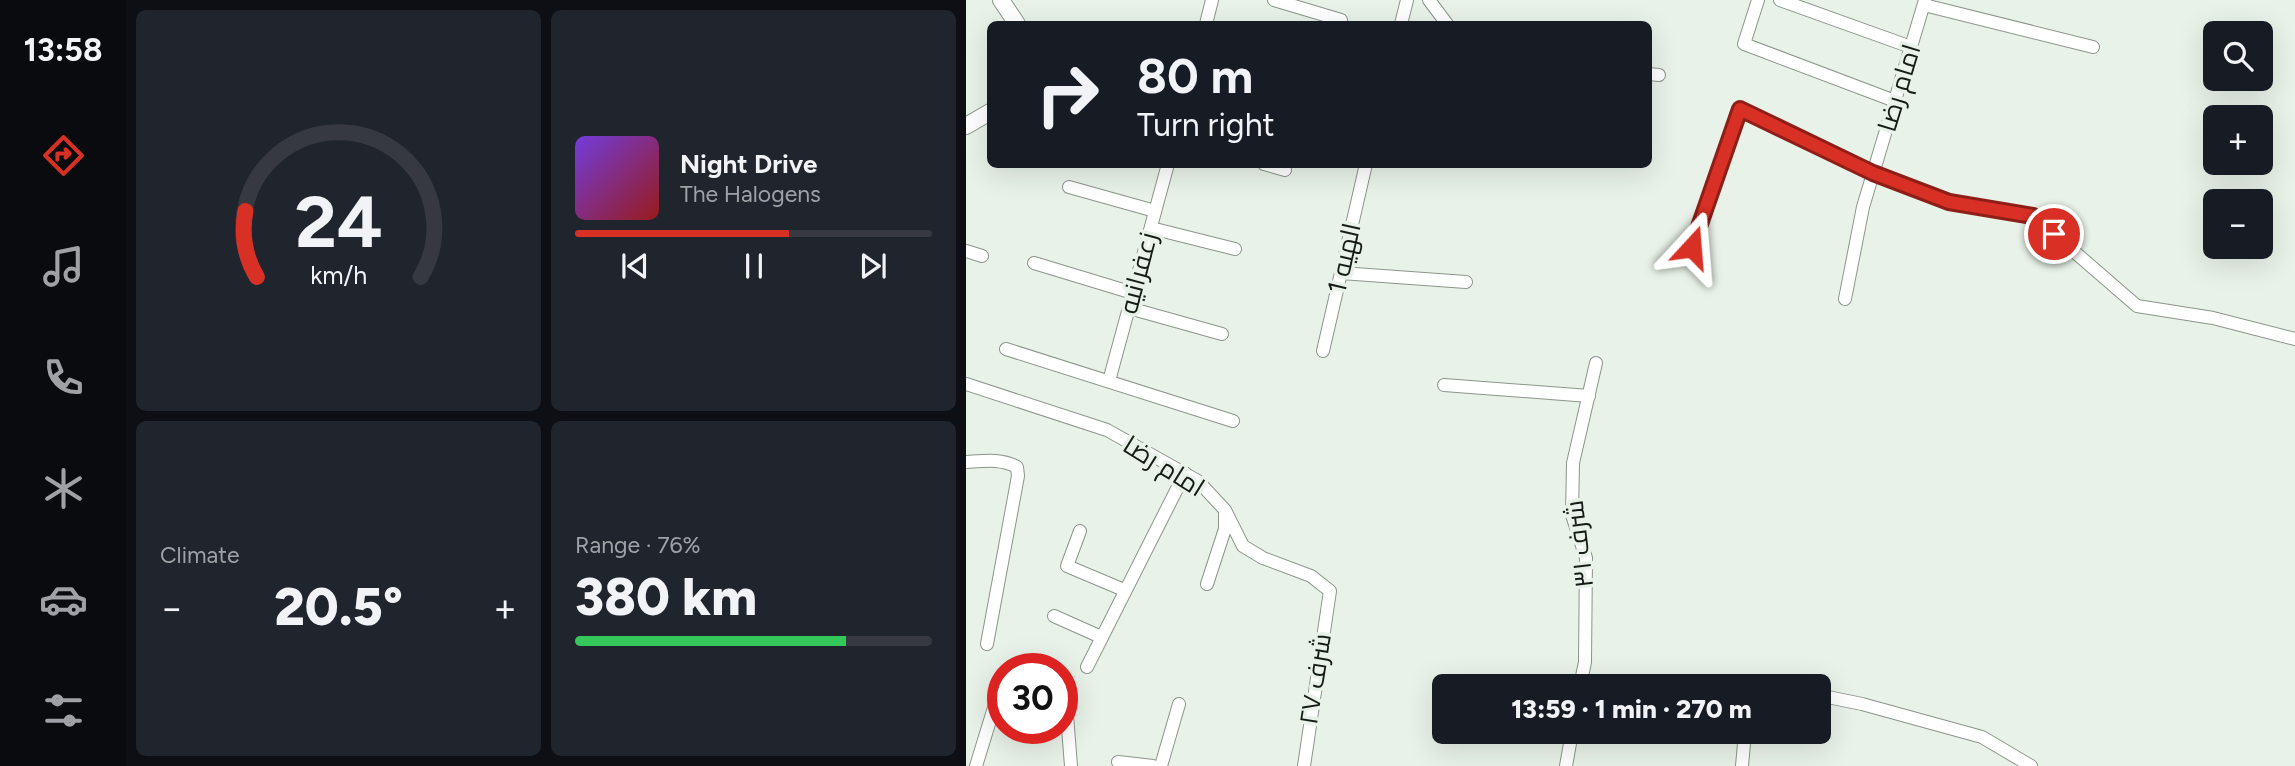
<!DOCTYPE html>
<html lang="en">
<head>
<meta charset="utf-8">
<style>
  :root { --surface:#171b24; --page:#20242c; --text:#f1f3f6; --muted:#9ea1a6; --line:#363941; --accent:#d93025 }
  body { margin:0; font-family:Figtree,Cairo,sans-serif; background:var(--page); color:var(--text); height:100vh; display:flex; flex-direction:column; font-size:26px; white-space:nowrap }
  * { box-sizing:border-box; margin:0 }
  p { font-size:23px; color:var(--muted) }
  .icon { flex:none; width:38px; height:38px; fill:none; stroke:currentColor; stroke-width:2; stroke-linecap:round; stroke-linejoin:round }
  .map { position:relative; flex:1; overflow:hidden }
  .panel { display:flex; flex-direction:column; gap:10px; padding:10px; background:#0d0f14; width:840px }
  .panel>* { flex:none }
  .guide { position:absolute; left:21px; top:21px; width:665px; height:147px; border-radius:10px; box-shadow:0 7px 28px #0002; background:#171b24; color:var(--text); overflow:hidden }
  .fabs { position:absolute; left:1237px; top:21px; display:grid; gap:14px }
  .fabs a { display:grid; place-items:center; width:70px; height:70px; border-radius:10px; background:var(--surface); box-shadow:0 7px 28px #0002; font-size:35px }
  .speed { position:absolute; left:21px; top:653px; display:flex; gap:14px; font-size:35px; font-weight:700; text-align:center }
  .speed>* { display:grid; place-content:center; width:91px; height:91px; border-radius:50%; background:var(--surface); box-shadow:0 7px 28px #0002; line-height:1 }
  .speed .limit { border:10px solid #d22; background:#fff; color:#111 }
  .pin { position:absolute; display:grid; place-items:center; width:60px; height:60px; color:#fff; margin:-30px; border:4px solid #fff; border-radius:50%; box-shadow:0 2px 7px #0007 }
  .me { position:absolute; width:77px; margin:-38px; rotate:19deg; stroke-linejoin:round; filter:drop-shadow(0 0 5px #0008) }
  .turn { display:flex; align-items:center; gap:24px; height:147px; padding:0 35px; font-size:32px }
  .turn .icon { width:91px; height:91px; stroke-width:2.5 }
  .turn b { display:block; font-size:49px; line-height:60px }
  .big { font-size:52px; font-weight:800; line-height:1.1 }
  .panel .widget { flex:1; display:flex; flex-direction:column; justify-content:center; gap:10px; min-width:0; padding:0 24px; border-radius:10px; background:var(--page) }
  .panel .dial { align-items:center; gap:0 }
  .dial svg { height:182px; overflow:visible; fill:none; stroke:var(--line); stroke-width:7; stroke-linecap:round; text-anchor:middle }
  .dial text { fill:var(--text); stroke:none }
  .song { display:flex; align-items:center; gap:21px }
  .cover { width:84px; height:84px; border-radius:10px; background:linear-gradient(135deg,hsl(260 70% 55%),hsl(0 70% 35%)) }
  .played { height:7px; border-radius:4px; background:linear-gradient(90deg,var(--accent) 60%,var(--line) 60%) }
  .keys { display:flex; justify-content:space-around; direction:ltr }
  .heat { display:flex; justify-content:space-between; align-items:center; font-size:38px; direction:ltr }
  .charge { height:10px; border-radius:5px; background:linear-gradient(90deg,#34c759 76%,var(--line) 0) }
  .panel .tiles { flex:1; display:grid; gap:10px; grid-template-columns:repeat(2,1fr) }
  .trip { position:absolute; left:466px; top:674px; width:399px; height:70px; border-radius:10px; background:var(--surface); box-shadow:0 7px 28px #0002; font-weight:800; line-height:70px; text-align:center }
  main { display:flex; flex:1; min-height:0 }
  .tabs { display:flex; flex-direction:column; width:126px; justify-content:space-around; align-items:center; background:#090b0e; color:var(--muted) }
  .tabs .icon { width:49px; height:49px }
  .tabs .current { color:var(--accent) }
  .tabs b { font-size:32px; color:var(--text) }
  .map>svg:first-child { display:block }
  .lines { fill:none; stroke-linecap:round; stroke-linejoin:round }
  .minor-casing { stroke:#8c958b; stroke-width:14 }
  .major-casing { stroke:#8c958b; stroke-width:18 }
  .minor { stroke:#fff; stroke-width:12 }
  .major { stroke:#fff; stroke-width:16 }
  .route-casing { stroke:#8d1f18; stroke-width:18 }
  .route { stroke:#d93025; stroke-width:12 }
  .labels { text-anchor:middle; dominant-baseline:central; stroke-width:7; stroke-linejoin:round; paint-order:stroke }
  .street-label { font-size:26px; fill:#171b17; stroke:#e9f2e8 }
</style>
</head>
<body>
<main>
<nav class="tabs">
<b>13:58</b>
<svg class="icon current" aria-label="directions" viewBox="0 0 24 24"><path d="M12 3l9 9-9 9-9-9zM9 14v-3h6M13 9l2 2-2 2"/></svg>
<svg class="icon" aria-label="music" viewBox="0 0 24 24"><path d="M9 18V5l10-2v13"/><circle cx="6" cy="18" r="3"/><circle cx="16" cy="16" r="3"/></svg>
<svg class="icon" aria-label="phone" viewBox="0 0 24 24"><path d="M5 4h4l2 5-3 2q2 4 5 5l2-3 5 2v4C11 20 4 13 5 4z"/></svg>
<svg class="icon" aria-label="climate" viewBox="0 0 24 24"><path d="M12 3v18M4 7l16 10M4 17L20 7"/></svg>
<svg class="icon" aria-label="car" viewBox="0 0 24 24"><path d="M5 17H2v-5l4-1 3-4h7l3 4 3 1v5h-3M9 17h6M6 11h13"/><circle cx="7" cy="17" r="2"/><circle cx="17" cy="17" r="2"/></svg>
<svg class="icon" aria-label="filters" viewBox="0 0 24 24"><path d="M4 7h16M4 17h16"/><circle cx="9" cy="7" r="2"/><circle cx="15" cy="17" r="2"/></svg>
</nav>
<section class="panel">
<div class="tiles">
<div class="widget dial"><svg viewBox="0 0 100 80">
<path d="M14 69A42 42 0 1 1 86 69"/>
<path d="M14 69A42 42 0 0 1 9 40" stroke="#d93025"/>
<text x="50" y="56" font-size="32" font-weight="700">24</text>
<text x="50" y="72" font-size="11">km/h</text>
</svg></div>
<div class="widget">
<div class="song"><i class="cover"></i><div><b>Night Drive</b><p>The Halogens</p></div></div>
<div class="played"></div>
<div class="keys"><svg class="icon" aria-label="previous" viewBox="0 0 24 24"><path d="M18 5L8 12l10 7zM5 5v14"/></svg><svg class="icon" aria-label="pause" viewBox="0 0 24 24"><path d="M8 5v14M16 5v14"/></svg><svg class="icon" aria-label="next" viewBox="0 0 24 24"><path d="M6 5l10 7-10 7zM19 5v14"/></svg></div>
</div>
<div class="widget"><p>Climate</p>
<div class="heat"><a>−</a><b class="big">20.5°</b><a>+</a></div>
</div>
<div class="widget"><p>Range · 76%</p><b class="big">380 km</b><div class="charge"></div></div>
</div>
</section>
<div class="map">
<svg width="1329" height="766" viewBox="0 0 1329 766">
  <rect width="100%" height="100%" fill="#e9f2e8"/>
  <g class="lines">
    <defs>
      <g id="minor">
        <path d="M 308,0 L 375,20"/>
        <path d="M 463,0 L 481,24"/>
        <path d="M 792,0 L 778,44 L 929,101"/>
        <path d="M 814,0 L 945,47"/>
        <path d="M 958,5 L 1127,47"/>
        <path d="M 240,24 L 246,0"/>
        <path d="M 435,24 L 441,0"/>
        <path d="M 682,74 L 693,75"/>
        <path d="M 298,164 L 319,170"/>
        <path d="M 103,187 L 189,211"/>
        <path d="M 185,228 L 269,249"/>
        <path d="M 726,247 L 774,109 L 907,173 L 983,202 L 1067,216 L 1171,306 L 1247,318 L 1329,339"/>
        <path d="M 0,251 L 16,256"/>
        <path d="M 68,263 L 167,293"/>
        <path d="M 375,273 L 500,282"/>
        <path d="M 879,299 L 897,207 L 959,0"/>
        <path d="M 163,308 L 256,334"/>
        <path d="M 40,349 L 267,421"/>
        <path d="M 357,351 L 400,164"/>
        <path d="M 143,381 L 202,164"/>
        <path d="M 0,384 L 141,430 L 232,481 L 259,510 L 277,546 L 297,558 L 345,576 L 364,591 L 338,766"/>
        <path d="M 478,385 L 623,396"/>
        <path d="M 0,462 C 17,461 35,458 51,467 L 52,476 L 21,644"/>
        <path d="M 114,531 L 101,566 L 158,590"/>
        <path d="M 241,584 L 259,529 L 259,514"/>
        <path d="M 88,616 L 135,637"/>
        <path d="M 121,667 L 219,473"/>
        <path d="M 614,686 L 619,662 L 620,558 L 606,515 L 607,463 L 630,363"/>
        <path d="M 852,695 L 896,704 L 1016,737 L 1065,766"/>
        <path d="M 101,715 L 105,766"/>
        <path d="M 152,762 L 187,766"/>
        <path d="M 10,766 L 30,701"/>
        <path d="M 195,766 L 213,704"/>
        <path d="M 600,766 L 606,732"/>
        <path d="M 776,766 L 779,732"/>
      </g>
      <g id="major">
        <path d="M 35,0 L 51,24"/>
        <path d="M 0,126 L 24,112"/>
      </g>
    </defs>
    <use href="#minor" class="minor-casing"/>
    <use href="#major" class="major-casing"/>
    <use href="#minor" class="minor"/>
    <use href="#major" class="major"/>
  </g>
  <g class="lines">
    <defs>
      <path id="route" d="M 726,247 L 774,109 L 907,173 L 983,202 L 1067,216 L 1088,234"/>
    </defs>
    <use href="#route" class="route-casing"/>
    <use href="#route" class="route"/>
  </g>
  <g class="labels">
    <g class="street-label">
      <text transform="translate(933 88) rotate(-73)">امام رضا</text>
      <text transform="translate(378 258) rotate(-77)">الهیه 1</text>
      <text transform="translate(172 273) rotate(-75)">زعفرانیه</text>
      <text transform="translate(198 466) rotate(32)">امام رضا</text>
      <text transform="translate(613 544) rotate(-97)">شرف ۳۱</text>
      <text transform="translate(349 679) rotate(-81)">شرف ۲۷</text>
    </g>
  </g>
</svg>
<div class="fabs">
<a><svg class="icon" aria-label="search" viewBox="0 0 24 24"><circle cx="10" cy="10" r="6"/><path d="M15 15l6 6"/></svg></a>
<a>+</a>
<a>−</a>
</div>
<div class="speed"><div class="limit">30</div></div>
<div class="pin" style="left:1088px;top:234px;background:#d93025"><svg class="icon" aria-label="arrive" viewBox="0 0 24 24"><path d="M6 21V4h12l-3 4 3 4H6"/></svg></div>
<svg class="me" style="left:726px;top:247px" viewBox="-20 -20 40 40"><path d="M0-17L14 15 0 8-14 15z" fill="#d93025" stroke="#fff" stroke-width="4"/></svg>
<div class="trip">13:59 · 1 min · 270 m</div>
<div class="guide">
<div class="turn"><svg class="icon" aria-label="right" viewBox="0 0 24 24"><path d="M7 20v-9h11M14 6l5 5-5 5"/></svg><div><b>80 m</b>Turn right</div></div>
</div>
</div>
</main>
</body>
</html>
